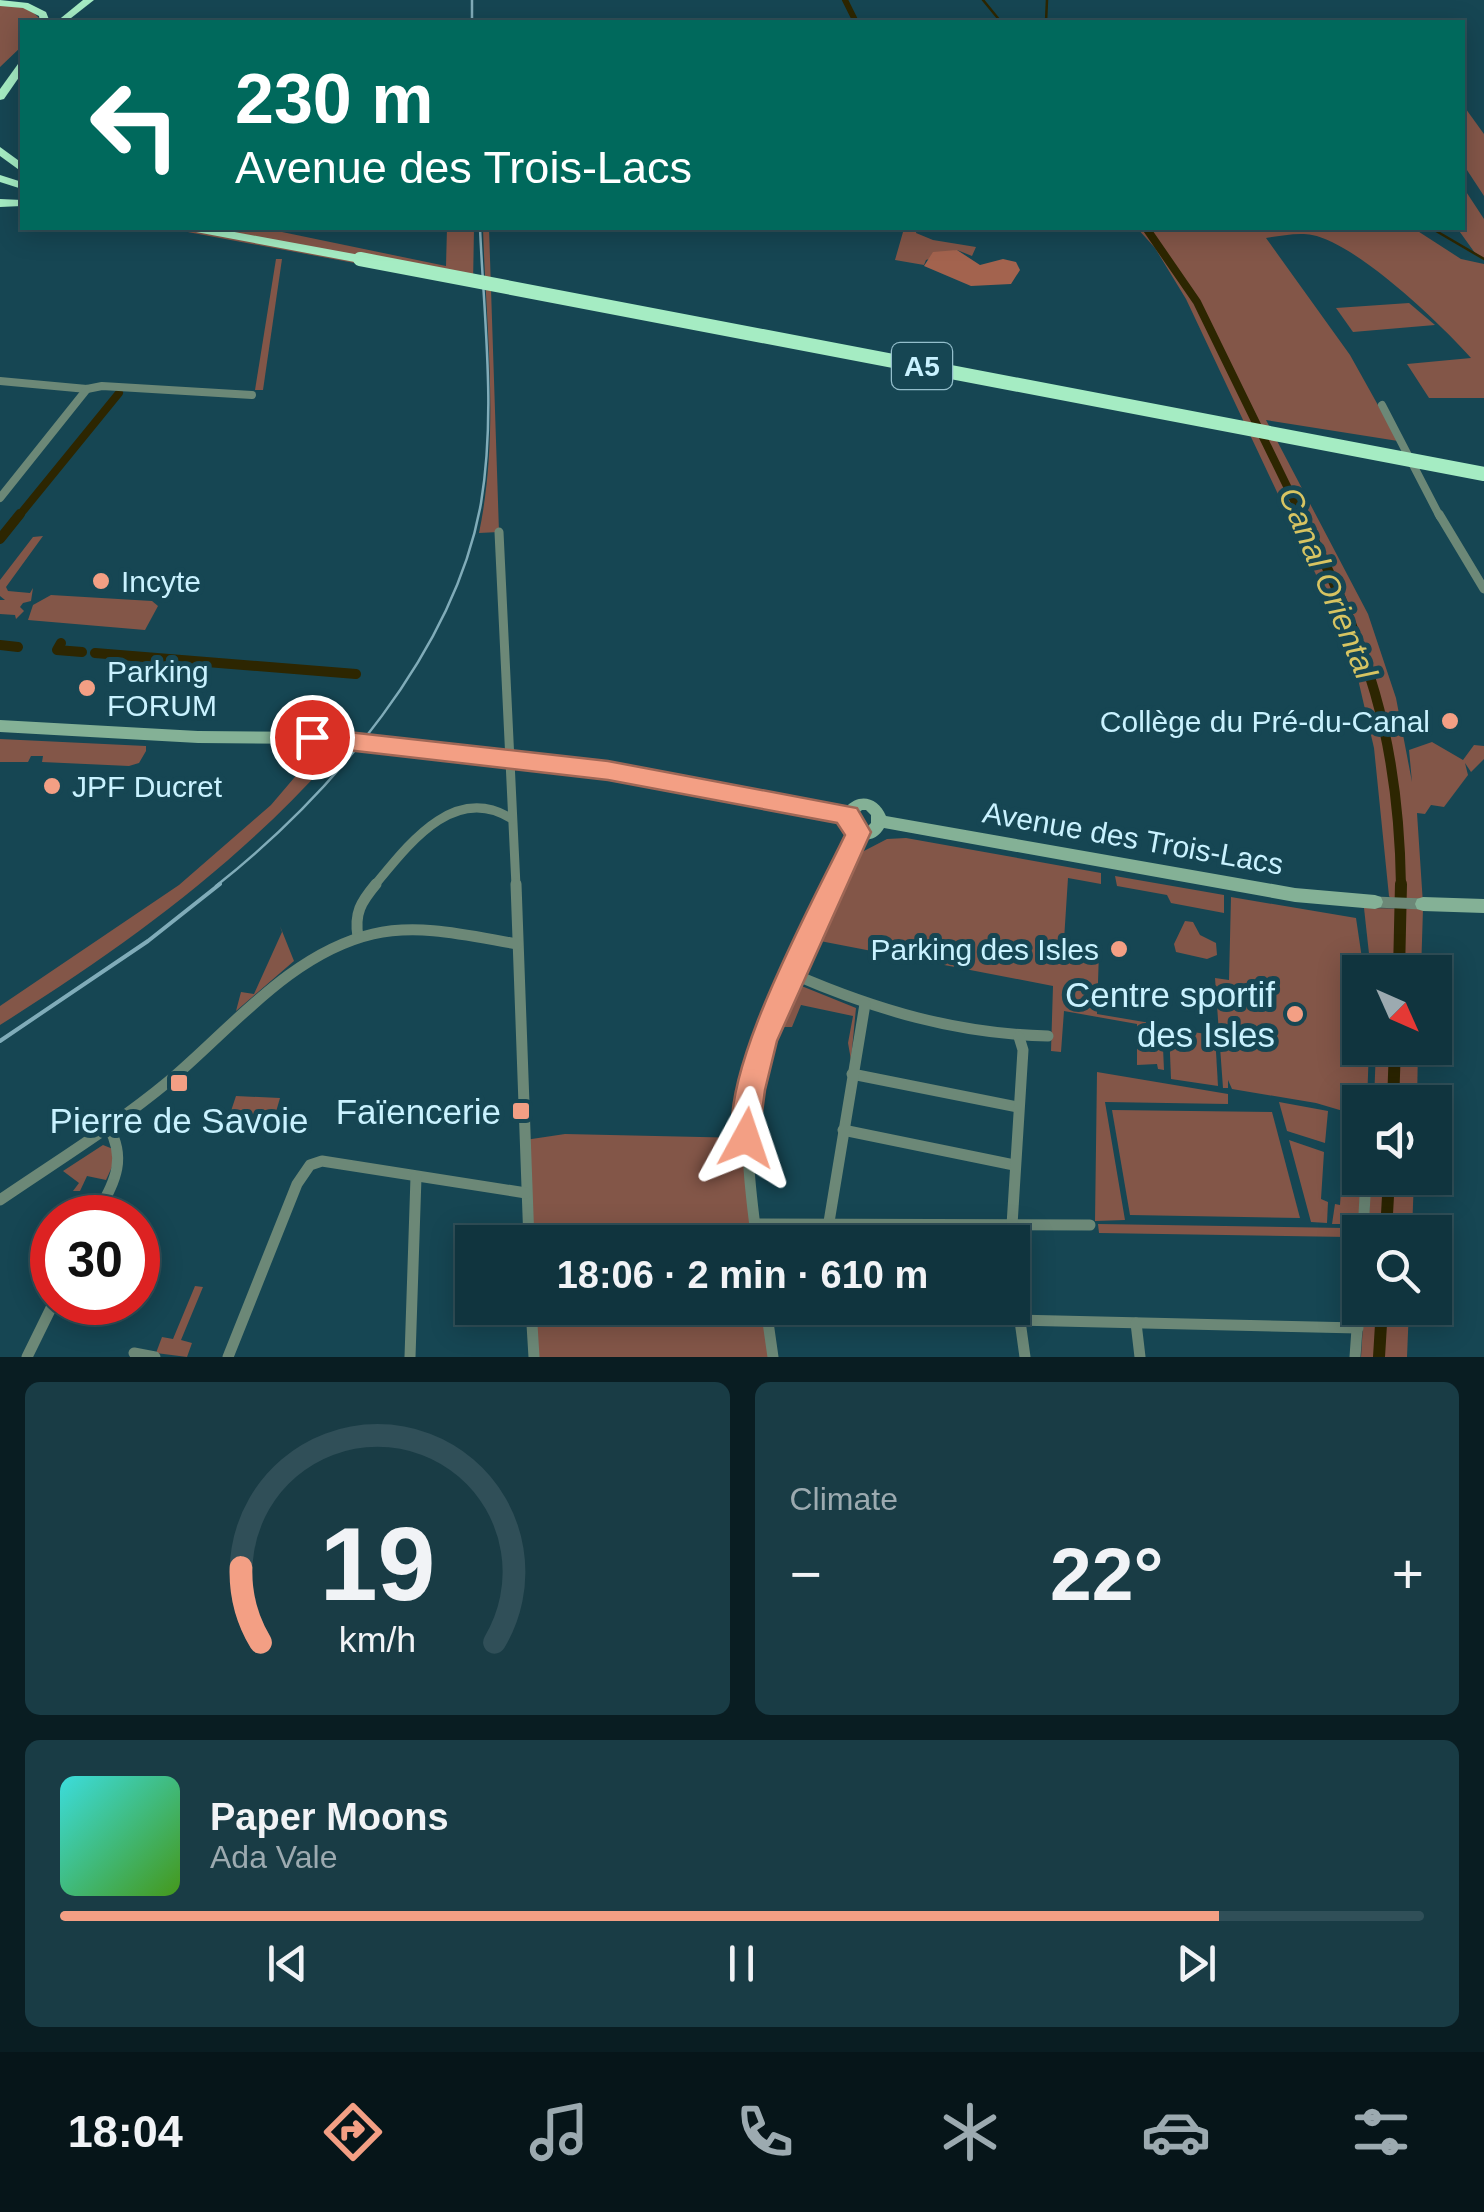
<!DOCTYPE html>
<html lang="en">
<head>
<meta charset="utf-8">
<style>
  :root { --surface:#10343e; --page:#193c45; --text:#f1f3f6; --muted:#9caab0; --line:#304f58; --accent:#f39f84 }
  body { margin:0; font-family:Helvetica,sans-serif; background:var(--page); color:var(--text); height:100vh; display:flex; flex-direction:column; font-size:38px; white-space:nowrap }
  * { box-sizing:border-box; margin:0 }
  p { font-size:32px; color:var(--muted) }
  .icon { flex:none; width:55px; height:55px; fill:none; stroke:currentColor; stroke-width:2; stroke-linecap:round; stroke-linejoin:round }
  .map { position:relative; height:1357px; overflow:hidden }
  .details { display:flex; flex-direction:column; gap:25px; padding:25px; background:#091d22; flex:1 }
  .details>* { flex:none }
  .guide { position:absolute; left:20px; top:20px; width:1445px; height:210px; border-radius:0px; box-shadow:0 5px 25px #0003,0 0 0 2px var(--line); background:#00695c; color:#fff; overflow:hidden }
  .needle { width:65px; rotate:135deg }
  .buttons { position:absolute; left:1342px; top:955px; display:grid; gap:20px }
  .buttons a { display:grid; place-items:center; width:110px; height:110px; border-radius:0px; background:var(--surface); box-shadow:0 5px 25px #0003,0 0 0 2px var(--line); font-size:50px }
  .speed { position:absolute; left:30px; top:1195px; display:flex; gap:20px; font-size:50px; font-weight:700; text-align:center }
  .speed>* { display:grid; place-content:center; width:130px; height:130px; border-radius:50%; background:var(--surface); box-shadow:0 5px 25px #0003,0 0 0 2px var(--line); line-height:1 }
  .speed .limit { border:15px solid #d22; background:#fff; color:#111 }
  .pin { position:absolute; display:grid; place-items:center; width:85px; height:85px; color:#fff; margin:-42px; border:5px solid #fff; border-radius:50%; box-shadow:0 2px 10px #0007 }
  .me { position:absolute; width:110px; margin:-55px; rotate:5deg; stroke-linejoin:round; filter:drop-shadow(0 0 8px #0008) }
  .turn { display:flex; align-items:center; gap:35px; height:210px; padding:0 50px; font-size:45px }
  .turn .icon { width:130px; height:130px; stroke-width:2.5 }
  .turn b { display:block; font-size:70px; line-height:85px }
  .big { font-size:75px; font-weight:800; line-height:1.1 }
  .details .card { flex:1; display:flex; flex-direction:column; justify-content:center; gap:15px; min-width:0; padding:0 35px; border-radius:15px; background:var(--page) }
  .details .dial { align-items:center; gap:0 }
  .dial svg { height:260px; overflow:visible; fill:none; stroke:var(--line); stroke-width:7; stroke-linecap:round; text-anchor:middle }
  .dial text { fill:var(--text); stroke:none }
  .song { display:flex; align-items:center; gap:30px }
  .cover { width:120px; height:120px; border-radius:15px; background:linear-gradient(135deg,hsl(180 70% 55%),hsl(100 70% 35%)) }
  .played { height:10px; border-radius:5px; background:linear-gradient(90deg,var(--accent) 85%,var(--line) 85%) }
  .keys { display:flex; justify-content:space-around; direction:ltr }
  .heat { display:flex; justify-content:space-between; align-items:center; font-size:55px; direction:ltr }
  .details .tiles { flex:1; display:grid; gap:25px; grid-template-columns:1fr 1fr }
  .card:last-child { grid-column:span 2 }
  .trip { position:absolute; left:455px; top:1225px; width:575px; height:100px; border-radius:0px; background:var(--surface); box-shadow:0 5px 25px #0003,0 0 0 2px var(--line); font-weight:800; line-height:100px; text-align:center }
  .dock { display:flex; height:160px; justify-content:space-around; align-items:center; background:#061519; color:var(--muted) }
  .dock .icon { width:70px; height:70px }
  .dock .on { color:var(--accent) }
  .dock b { font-size:45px; color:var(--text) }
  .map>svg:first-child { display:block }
  .green { fill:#835648 }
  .forest { fill:#a3634e }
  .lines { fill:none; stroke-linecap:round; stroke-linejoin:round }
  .stream { stroke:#2d2601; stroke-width:2.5 }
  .canal-far3 { stroke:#2d2601; stroke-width:6 }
  .canal-far2 { stroke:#2d2601; stroke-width:8 }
  .canal-far1 { stroke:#2d2601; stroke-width:10 }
  .canal { stroke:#2d2601; stroke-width:12 }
  .street-far2 { stroke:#6c8877; stroke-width:8 }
  .street-far1 { stroke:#6c8877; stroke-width:9 }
  .street { stroke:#6c8877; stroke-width:11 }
  .secondary { fill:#84b196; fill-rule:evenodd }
  .highway { fill:#a5ecc3; fill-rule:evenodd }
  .rail-far1 { stroke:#80acb9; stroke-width:2.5 }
  .rail { stroke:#80acb9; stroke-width:4 }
  .highway-bridge { stroke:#a5ecc3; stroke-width:14 }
  .route { fill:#f39f84; stroke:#9e6756; stroke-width:2.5 }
  .poi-dot { fill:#f39f84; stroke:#164653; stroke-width:4 }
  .labels { text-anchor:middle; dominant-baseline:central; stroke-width:10; stroke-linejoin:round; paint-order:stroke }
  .shield { fill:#164653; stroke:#93becb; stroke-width:2.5 }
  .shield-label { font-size:28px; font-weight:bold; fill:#c9f2ff }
  .poi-label { font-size:30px; fill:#c9f2ff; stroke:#164653; text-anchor:start }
  .street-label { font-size:30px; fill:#c9f2ff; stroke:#164653 }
  .water-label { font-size:32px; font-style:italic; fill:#d7c462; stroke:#164653 }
  .near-poi-label { font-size:35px; fill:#c9f2ff; stroke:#164653; text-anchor:end }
</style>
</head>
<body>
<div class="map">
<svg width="1484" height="1357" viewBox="0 0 1484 1357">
  <rect width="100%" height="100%" fill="#164653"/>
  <g class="green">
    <path d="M 0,5 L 29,8 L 41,20 L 22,22 L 22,46 L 0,67 Z"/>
    <path d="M 1463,105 L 1484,134 L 1484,196 L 1463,164 Z"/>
    <path d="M 1463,187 L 1484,219 L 1484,259 L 1475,253 L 1457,228 L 1462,228 Z"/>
    <path d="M 179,228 L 282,228 L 282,232 L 446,266 L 447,228 L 474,228 L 473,285 L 177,230 Z"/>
    <path d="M 483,228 L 489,228 L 499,532 L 479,533 C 500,432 486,330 483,228 Z"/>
    <path d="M 876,228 L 917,228 L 916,233 L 933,240 L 976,247 L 972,256 L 957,250 L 926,260 L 924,265 L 895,260 L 903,232 Z"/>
    <path d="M 1137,228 L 1413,228 L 1461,259 L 1484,264 L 1484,398 L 1429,398 L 1407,364 L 1471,358 C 1441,324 1356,243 1312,235 C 1299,232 1279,236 1266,238 L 1350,355 L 1398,441 L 1266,420 L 1368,614 L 1396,698 L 1412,782 L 1409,750 L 1432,742 L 1463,760 L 1474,745 L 1484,746 L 1484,759 L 1471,772 L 1465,763 L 1468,775 L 1444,807 L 1431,805 L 1425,814 L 1417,813 L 1423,904 L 1391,899 L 1389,896 L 1374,748 L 1351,649 L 1186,299 L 1155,248 Z"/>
    <path d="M 276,259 L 282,259 L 263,390 L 255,390 Z"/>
    <path d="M 1409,303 L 1435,325 L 1353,332 L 1336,308 Z"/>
    <path d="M 43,536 L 6,587 L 8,591 L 30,593 L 33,588 L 31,601 L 23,603 L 20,607 L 24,611 L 16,619 L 15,615 L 0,614 L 0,600 L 5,600 L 0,596 L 0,580 L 33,537 Z"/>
    <path d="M 51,595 L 152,601 L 158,606 L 145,630 L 28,620 L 33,605 Z"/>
    <path d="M 0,739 L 146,746 L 146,751 L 139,763 L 129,766 L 42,762 L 43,756 L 31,756 L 28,762 L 0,762 Z"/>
    <path d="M 317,751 L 337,752 C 240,863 124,947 0,1025 L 0,1006 L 179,885 L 271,805 Z"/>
    <path d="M 906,838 L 1101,873 L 1101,884 L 1068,878 L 1064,940 L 1070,942 L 1071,946 L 1099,951 L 1097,1014 L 1162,1025 L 1164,1070 L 1158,1069 L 1157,1064 L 1137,1065 L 1137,1024 L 1064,1011 L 1061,1052 L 1051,1051 L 1053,986 L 820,941 L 862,852 L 887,839 Z"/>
    <path d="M 1115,876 L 1224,895 L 1224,913 L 1171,903 L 1167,895 L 1117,886 Z"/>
    <path d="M 1231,897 L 1356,918 L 1364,972 L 1360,972 L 1360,1048 L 1369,1048 L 1367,1102 L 1360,1102 L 1360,1116 L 1316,1103 L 1232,1089 L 1228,1080 L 1228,1088 L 1223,1088 L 1215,978 L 1229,980 Z"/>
    <path d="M 1364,908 L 1423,909 L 1421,972 L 1371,972 Z"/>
    <path d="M 1185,921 L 1193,922 L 1200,935 L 1216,943 L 1217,955 L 1207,959 L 1176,952 L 1174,944 Z"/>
    <path d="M 280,926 L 294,961 L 236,1011 L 241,992 L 254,994 L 282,932 Z"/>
    <path d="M 799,985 L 856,1008 L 851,1060 L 848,1043 L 853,1016 L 801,1005 L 792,1027 L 781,1027 Z"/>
    <path d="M 1169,1029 L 1215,1035 L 1218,1086 L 1171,1079 Z"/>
    <path d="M 1376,1048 L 1418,1048 L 1417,1102 L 1374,1102 Z"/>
    <path d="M 1097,1072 L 1228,1094 L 1228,1104 L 1105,1102 L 1125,1220 L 1095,1221 Z"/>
    <path d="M 236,1096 L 280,1098 L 273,1122 L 228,1120 Z"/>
    <path d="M 1279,1102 L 1328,1111 L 1325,1143 L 1287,1131 Z"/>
    <path d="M 1112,1110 L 1272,1112 L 1300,1218 L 1130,1215 Z"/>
    <path d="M 565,1134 L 746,1138 L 757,1242 L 529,1242 L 525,1140 Z"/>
    <path d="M 1289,1140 L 1324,1152 L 1321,1199 L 1328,1202 L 1327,1223 L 1311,1222 Z"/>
    <path d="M 103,1145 L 113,1149 L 116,1158 L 106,1180 L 87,1176 L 80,1191 L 73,1191 L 79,1183 L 63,1171 Z"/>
    <path d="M 1343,1159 L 1360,1165 L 1360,1238 L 1352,1224 L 1332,1224 L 1335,1204 L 1340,1205 Z"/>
    <path d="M 1371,1178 L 1414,1178 L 1412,1232 L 1368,1232 Z"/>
    <path d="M 1098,1224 L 1345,1228 L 1348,1237 L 1099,1233 Z"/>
    <path d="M 195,1286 L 203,1287 L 181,1340 L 192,1343 L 187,1357 L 156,1353 L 162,1337 L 173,1339 Z"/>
    <path d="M 531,1308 L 766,1308 L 773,1357 L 534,1357 Z"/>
    <path d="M 1364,1308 L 1409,1308 L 1407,1357 L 1361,1357 Z"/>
  </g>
  <path class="forest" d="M 957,250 L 980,265 L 1003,259 L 1016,262 L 1020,270 L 1011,284 L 971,286 L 924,266 L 933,252 Z"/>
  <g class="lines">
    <g class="stream">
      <path d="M 983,0 L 1001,22"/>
      <path d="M 1046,22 L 1047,0"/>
      <path d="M 1431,228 L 1484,259"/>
    </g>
    <path class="canal-far3" d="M 845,0 L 856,22"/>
    <g class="canal-far2">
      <path d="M 1146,228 L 1197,302 L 1302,517"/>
      <path d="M 18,517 L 119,393"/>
    </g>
    <g class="canal-far1">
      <path d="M 1301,514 C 1367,646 1399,736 1401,886"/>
      <path d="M 0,539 L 20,514"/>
      <path d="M 61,643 L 57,650 L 82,652"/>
      <path d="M 0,645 L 18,647"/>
      <path d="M 95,653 L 356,674"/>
    </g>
    <g class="canal">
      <path d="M 1399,972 L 1401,884"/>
      <path d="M 1393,1102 L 1395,1048"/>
      <path d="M 1386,1232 L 1389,1178"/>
      <path d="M 1379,1357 L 1382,1308"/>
    </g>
    <g class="street-far2">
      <path d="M 0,381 L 87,389 L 102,386 L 252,395"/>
      <path d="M 1382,405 L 1440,517"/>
      <path d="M 0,498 L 87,389"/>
    </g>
    <g class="street-far1">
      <path d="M 1439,514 L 1484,589"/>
      <path d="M 499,532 L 516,886"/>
      <path d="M 374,886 C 408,845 454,782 512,819"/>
      <path d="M 834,886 L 859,832"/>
    </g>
    <g class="street">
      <path d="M 516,884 L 529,1242"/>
      <path d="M 1375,902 L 1423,904"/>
      <path d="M 358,937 C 354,913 361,902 376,884"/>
      <path d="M 793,974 C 876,1010 957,1034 1048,1036"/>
      <path d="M 852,1074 L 1018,1107"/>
      <path d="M 843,1130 L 1014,1165"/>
      <path d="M 0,1200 C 57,1161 116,1125 169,1081 C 231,1029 291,953 373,934 C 420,923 470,936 517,944"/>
      <path d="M 95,1218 C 112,1185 129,1162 108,1126"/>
      <path d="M 829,1222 L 865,1004"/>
      <path d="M 755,1224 L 1090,1225"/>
      <path d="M 1012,1225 L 1023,1050 L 1019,1037"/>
      <path d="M 1363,1232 L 1366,1178"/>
      <path d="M 757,1242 C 750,1189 743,1135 753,1082 C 765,1012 805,947 835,884"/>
      <path d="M 531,1308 L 534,1357"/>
      <path d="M 766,1308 L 773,1357"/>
      <path d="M 767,1314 L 1358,1328"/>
      <path d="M 1020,1321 L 1025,1357"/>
      <path d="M 1136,1323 L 1140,1357"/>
      <path d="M 134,1353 L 155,1357"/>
      <path d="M 27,1357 L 54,1302"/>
      <path d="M 228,1357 L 297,1184 L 310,1165 L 322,1161 L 526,1193"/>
      <path d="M 410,1357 L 416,1177"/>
      <path d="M 1355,1357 L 1360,1287"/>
    </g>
    <g class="secondary">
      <path d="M 0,720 L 198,731 L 326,732 L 608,764 L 845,808 C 859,792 878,797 886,816 L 1295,888 L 1375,895 L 1381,897 L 1383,902 L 1381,907 L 1375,909 L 1295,902 L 884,828 C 876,842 861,843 848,834 L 841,820 L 608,776 L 326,744 L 198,743 L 0,732 ZM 862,810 L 866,810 L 871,815 L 871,823 L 866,828 L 861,827 L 857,822 L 857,814 Z"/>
      <path d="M 1423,897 L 1484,899 L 1484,913 L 1423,911 L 1417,909 L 1415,904 L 1417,899 Z"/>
    </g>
    <g class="highway">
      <path d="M 0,0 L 28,3 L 46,12 L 50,22 L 40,22 L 39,16 L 23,8 L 0,6 Z"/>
      <path d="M 83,0 L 94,0 L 66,22 L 56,22 Z"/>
      <path d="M 22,63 L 22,73 L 4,99 L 0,100 L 0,89 L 18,64 Z"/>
      <path d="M 0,147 L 22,163 L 22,172 L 0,156 Z"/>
      <path d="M 0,175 L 22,182 L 22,189 L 0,182 Z"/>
      <path d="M 0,199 L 22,200 L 22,206 L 0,207 Z"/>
      <path d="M 190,228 L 213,228 L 360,255 L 366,259 L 360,263 L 196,232 Z"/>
    </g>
    <g class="rail-far1">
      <path d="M 472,0 L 472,22"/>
      <path d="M 216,886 C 331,795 455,651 481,503 C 496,413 484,319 480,228"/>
    </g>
    <path class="rail" d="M 0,1041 L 148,941 L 220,884"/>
    <path class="highway-bridge" d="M 360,259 L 1484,474"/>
  </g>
  <path class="route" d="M 312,728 L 608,761 L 857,808 L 871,832 L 777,1041 L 765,1090 L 757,1149 L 746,1153 L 736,1149 C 710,1086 815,898 845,835 L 837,823 L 608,780 L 312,746 L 303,744 L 300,737 L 303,730 Z"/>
  <g class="poi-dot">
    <circle cx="101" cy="581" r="10"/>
    <circle cx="87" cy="688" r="10"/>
    <circle cx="1450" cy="721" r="10"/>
    <circle cx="52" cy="786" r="10"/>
    <circle cx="1119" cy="949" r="10"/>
    <circle cx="1295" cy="1014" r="10"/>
    <rect x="169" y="1073" width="20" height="20" rx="5"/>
    <rect x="511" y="1101" width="20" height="20" rx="5"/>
  </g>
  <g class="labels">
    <rect class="shield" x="892" y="343" width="60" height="46" rx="8"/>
    <g class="shield-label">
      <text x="922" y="366">A5</text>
    </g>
    <g class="poi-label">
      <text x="121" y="581">Incyte</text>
      <text x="107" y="671">Parking<tspan x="107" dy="34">FORUM</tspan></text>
      <text x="1430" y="721" text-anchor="end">Collège du Pré-du-Canal</text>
      <text x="72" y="786">JPF Ducret</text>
      <text x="1099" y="949" text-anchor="end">Parking des Isles</text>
    </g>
    <g class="street-label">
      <text transform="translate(1133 838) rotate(10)">Avenue des Trois-Lacs</text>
    </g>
    <g class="water-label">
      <text transform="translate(1328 583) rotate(67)">Canal Oriental</text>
    </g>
    <g class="near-poi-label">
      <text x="1275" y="994">Centre sportif<tspan x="1275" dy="40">des Isles</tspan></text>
      <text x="501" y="1111">Faïencerie</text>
      <text x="179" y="1120" text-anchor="middle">Pierre de Savoie</text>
    </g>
  </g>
</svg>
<div class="buttons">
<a><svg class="needle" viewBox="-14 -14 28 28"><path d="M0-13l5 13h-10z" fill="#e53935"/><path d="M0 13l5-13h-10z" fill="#9caab0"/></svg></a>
<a><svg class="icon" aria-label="sound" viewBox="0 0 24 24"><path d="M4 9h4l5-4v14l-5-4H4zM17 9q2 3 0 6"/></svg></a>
<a><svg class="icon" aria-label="search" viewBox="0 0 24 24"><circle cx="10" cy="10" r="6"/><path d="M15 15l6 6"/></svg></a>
</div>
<div class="speed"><div class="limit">30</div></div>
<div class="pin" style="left:312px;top:737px;background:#d93025"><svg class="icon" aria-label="arrive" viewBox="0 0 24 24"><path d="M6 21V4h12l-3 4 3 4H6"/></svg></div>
<svg class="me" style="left:746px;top:1138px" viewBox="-20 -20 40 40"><path d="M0-17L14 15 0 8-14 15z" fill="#f39f84" stroke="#fff" stroke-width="4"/></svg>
<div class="trip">18:06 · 2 min · 610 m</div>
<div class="guide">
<div class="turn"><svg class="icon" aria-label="left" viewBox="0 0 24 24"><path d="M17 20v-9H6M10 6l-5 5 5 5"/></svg><div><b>230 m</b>Avenue des Trois-Lacs</div></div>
</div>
</div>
<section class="details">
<div class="tiles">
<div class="card dial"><svg viewBox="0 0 100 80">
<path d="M14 69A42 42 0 1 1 86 69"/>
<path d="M14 69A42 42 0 0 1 8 46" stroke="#f39f84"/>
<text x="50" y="56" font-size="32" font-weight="700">19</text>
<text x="50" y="72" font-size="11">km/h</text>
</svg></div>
<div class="card"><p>Climate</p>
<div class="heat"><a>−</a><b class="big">22°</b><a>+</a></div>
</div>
<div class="card">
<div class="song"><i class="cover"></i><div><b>Paper Moons</b><p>Ada Vale</p></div></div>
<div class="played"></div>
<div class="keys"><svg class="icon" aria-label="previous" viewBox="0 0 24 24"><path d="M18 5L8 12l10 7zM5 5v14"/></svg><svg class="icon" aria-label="pause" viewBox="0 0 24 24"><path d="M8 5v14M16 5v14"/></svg><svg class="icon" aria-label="next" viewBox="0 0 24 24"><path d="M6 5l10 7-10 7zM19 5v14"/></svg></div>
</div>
</div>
</section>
<nav class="dock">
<b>18:04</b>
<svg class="icon on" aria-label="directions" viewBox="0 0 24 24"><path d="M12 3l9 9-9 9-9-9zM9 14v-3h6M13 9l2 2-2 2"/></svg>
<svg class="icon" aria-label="music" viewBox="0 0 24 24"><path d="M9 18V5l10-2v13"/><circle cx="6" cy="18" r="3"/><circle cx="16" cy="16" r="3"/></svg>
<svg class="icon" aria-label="phone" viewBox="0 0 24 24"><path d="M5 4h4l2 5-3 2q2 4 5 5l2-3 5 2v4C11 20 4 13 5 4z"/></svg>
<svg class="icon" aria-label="climate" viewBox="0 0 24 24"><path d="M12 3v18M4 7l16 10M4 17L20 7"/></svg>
<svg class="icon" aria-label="car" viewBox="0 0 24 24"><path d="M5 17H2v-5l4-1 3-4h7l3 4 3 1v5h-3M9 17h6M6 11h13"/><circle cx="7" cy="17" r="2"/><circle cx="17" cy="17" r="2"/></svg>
<svg class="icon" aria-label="filters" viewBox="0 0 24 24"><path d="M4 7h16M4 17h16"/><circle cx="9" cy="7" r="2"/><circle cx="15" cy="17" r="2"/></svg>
</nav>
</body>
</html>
